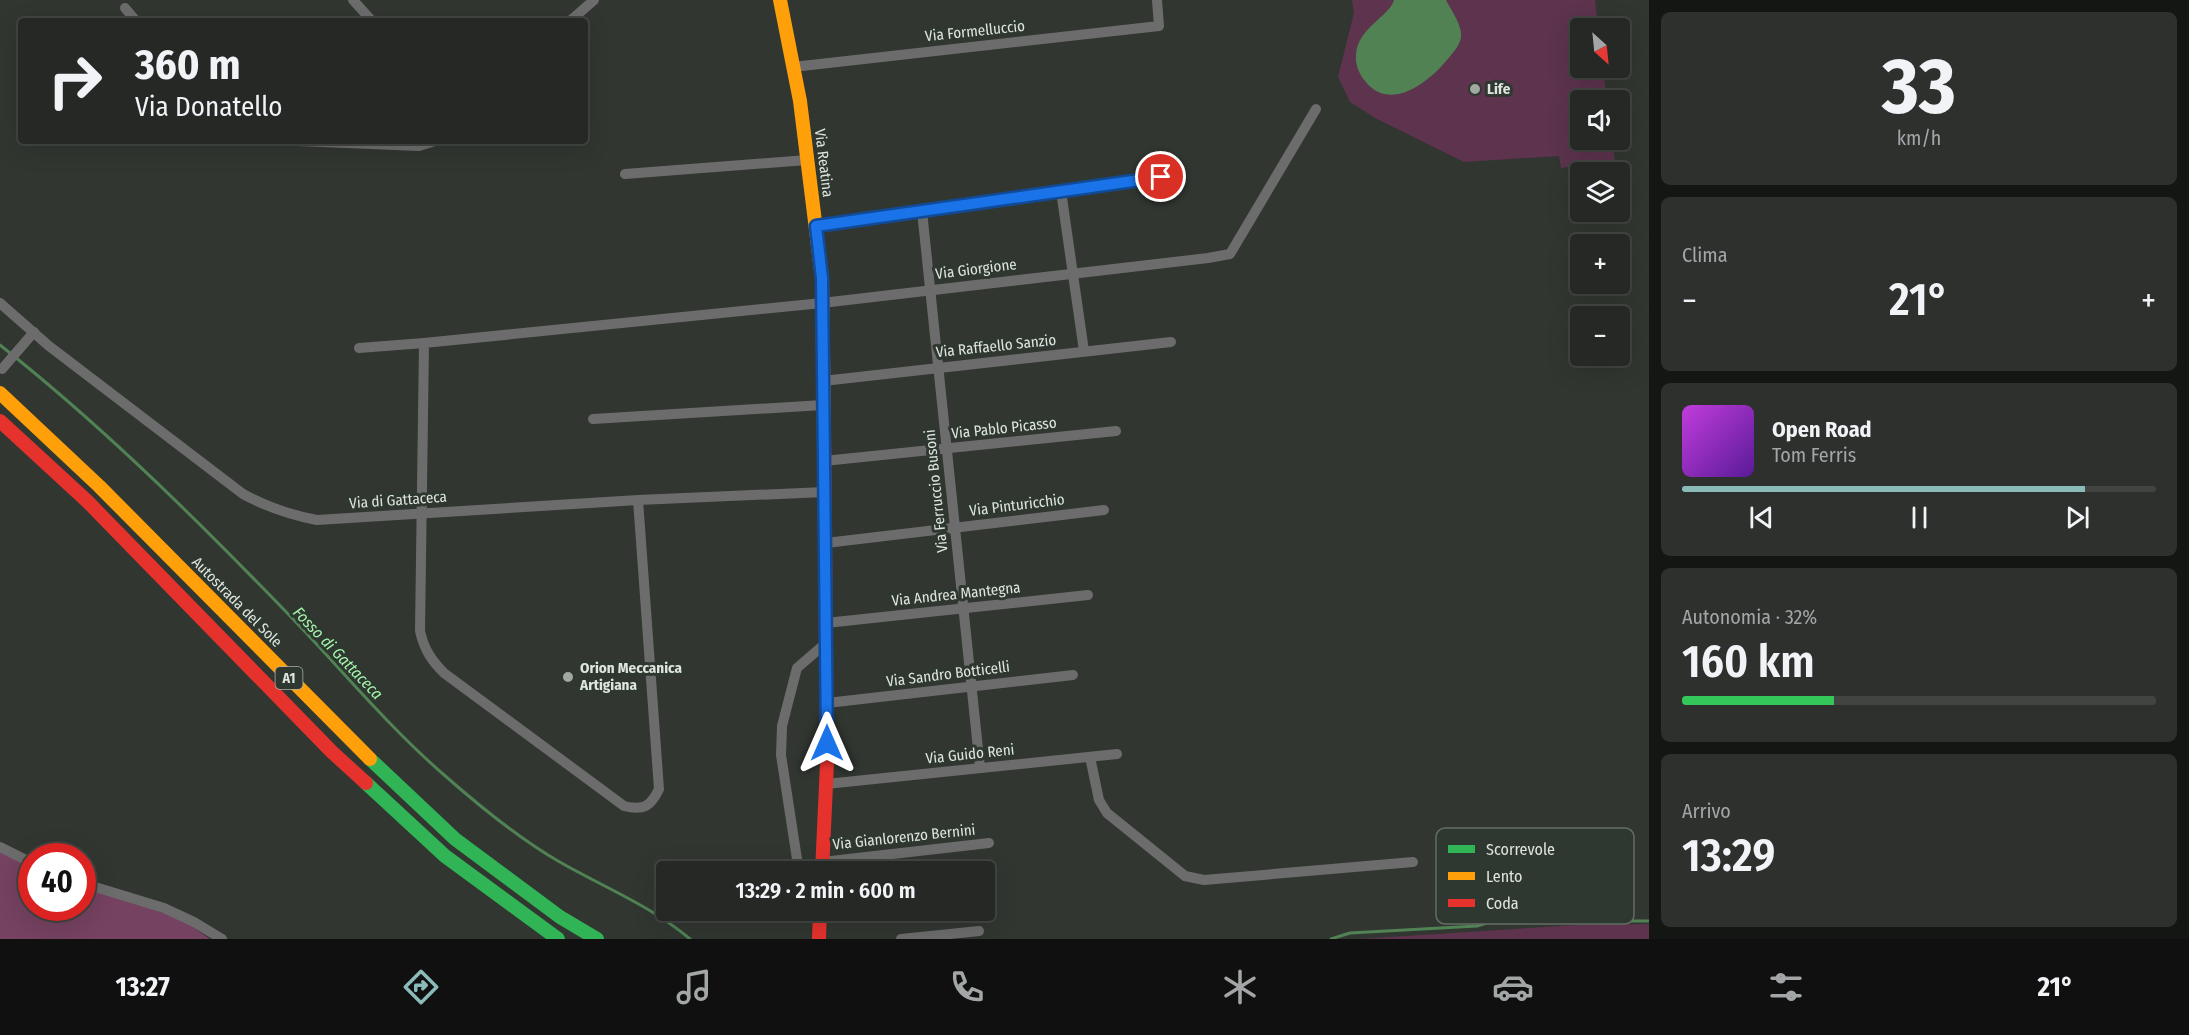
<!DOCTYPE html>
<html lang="it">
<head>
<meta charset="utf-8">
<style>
  :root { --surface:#252825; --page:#2d302d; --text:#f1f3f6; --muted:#a3a6a7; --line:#424442; --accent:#8bbbb9 }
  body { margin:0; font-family:"Fira Sans Condensed",sans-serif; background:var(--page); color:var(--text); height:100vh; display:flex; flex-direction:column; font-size:22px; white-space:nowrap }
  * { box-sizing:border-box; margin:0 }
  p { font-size:20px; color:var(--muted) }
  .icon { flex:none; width:33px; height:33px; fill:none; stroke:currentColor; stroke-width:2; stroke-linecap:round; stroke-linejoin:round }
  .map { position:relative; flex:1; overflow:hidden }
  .panel { display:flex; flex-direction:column; gap:12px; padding:12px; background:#141614; width:540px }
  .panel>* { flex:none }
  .banner { position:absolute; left:18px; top:18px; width:570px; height:126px; border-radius:6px; box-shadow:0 6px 24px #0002,0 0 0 2px var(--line); background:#252825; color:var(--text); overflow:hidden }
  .needle { width:39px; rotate:153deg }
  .buttons { position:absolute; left:1570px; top:18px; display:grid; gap:12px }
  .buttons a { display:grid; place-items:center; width:60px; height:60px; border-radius:6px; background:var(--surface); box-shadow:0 6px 24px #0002,0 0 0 2px var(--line); font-size:30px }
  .speed { position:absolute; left:18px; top:843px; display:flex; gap:12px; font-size:30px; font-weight:700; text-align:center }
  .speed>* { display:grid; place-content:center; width:78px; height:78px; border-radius:50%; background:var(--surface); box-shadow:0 6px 24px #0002,0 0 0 2px var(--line); line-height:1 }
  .speed .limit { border:9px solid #d22; background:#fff; color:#111 }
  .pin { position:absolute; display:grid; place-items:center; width:51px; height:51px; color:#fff; margin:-26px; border:3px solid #fff; border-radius:50%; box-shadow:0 2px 6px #0007 }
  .me { position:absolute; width:66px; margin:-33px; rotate:0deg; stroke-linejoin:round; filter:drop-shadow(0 0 4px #0008) }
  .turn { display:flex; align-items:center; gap:21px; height:126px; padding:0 18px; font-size:27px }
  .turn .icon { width:78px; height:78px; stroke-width:2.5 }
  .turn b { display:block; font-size:42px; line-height:51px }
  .big { font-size:45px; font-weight:600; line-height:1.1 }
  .panel .card { flex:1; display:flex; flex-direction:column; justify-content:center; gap:9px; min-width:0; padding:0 21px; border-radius:9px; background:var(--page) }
  .panel .dial { align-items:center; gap:0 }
  .dial b { font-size:78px; line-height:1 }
  .song { display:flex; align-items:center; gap:18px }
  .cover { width:72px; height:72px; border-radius:9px; background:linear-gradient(135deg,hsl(290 70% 55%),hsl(270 70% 35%)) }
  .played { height:6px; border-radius:3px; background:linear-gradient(90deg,var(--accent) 85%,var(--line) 85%) }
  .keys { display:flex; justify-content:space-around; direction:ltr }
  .heat { display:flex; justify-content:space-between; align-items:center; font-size:33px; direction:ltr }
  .charge { height:9px; border-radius:4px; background:linear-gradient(90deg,#34c759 32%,var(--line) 0) }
  .trip { position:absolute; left:656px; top:861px; width:339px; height:60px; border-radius:6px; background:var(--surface); box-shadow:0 6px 24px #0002,0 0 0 2px var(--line); font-weight:600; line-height:60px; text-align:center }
  .menu { display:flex; height:96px; justify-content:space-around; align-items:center; background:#0f100f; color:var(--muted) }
  .menu .icon { width:42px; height:42px }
  .menu .selected { color:var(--accent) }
  .menu b { font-size:27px; color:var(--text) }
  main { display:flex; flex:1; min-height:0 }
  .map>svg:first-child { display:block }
  .green { fill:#5d334d }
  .forest { fill:#754261 }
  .water { fill:#508254 }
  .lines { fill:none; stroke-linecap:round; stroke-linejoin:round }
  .stream { stroke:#508254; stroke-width:3 }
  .street { stroke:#6d6c6c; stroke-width:10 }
  .fast { stroke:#30b455; stroke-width:14 }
  .slow { stroke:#ff9f0a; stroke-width:14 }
  .jam { stroke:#e5322d; stroke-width:14 }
  .route-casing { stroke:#114b97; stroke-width:15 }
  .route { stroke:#1a73e8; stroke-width:10 }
  .poi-dot { fill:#a1a7a1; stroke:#2f3830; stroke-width:2 }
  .labels { text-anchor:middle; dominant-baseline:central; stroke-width:6; stroke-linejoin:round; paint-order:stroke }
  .shield { fill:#2f3830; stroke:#aab0aa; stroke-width:1.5 }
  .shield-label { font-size:14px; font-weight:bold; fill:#dee4de }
  .street-label { font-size:15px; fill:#dee4de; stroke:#2f3830 }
  .poi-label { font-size:15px; font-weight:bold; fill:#dee4de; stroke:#2f3830; text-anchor:start }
  .water-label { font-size:16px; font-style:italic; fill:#a6f5ab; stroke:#2f3830 }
  .key { fill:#2f3830; stroke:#646c64; stroke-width:1.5 }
  .key-label { font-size:16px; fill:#dee4de }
</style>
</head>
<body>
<main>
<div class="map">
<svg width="1649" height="939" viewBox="0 0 1649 939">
  <rect width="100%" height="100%" fill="#313631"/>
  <g class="green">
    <path d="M 1352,0 L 1595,0 L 1598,28 L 1581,28 L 1581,68 L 1603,68 L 1607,100 L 1581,100 L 1581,140 L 1612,140 L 1615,161 L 1561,168 L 1559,156 L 1464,162 L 1375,118 L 1350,102 L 1338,77 L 1354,13 Z"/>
    <path d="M 1649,924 L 1649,939 L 1358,939 L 1576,925 Z"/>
  </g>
  <path class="forest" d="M 0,849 L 31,866 L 32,908 L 82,908 L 83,884 L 183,920 L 210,939 L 217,939 L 0,939 Z"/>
  <path class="water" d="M 1394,0 L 1446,0 C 1451,10 1463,26 1461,38 C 1459,47 1451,55 1446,61 C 1427,84 1389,112 1365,81 C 1359,74 1355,64 1356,55 C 1357,28 1390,16 1394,0 Z"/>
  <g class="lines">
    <g class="stream">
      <path d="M 0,345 L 10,353"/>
      <path d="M 15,357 C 114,437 204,527 292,618 C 342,670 388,726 443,774 C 477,804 518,838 558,861 C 603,887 650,905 690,939"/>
      <path d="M 1331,939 L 1350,933 L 1477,926 L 1493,921 L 1649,921"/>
    </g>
    <g class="street">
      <path d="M 353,0 L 372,21"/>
      <path d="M 125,8 L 136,21"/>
      <path d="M 570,21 L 594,0"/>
      <path d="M 793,67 L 1159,26 L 1157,0"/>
      <path d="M 298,141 L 419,146 L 435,141"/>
      <path d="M 625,174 L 807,160"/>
      <path d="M 1061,191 L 1084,351"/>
      <path d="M 922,211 L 980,768"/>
      <path d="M 816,226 L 1181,174"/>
      <path d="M 0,303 L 49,346 L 243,494 C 267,507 290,515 317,520 L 638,500 L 825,492"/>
      <path d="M 359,348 L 424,343"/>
      <path d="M 2,369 L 34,332"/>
      <path d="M 823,381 L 1171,342"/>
      <path d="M 593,419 L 823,405"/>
      <path d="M 824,461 L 1116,431"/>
      <path d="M 638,500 L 659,789 C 651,806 644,811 624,806 L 444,673 C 431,660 424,649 420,631 L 424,343 L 822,303 L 1208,258 L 1230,254 L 1316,109"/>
      <path d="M 826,543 L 1104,510"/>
      <path d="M 826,623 L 1088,595"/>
      <path d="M 827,703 L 1073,675"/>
      <path d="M 1090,757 L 1099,800 L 1107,813 L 1185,876 L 1204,880 L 1413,862"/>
      <path d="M 826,784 L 1117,754"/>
      <path d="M 0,847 L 32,863"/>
      <path d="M 822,862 L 989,843"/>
      <path d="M 799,872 L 781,755 L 782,726 L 797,668 L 826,643"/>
      <path d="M 82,883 L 164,908 L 194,922 L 222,939"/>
      <path d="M 901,939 L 979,931"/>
    </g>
    <g class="fast">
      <path d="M 370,759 L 455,839 L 560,917 L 597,939"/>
      <path d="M 366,783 L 445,856 L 558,939"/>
    </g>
    <g class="slow">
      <path d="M 780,0 L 800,101 L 822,278 L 824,426"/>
      <path d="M 0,393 L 99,486 L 370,759"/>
    </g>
    <g class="jam">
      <path d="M 0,421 L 87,501 L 332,752 L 366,783"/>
      <path d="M 822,872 L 827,763 L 824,426"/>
      <path d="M 819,939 L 820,910"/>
    </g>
  </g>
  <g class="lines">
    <defs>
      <path id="route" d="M 827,743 L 822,278 L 816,226 L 1161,177"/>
    </defs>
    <use href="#route" class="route-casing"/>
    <use href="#route" class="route"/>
  </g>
  <g class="poi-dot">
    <circle cx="1475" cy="89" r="6"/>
    <circle cx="568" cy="677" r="6"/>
  </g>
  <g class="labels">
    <rect class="shield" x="275.5" y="667" width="27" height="22" rx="4.5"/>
    <g class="shield-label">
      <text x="289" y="678">A1</text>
    </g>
    <g class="street-label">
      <text transform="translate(975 31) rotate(-6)">Via Formelluccio</text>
      <text transform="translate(824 163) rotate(83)">Via Reatina</text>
      <text transform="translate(976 269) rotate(-7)">Via Giorgione</text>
      <text transform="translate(996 346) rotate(-6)">Via Raffaello Sanzio</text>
      <text transform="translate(1004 428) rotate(-6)">Via Pablo Picasso</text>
      <text transform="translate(936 491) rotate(-96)">Via Ferruccio Busoni</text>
      <text transform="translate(398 500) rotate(-4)">Via di Gattaceca</text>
      <text transform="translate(1017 505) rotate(-7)">Via Pinturicchio</text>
      <text transform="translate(956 594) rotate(-6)">Via Andrea Mantegna</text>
      <text transform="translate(237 602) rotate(45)">Autostrada del Sole</text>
      <text transform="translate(948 674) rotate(-7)">Via Sandro Botticelli</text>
      <text transform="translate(970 754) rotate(-6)">Via Guido Reni</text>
      <text transform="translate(904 837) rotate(-6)">Via Gianlorenzo Bernini</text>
    </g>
    <g class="poi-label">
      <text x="1487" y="89">Life</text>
      <text x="580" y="668">Orion Meccanica<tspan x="580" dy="17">Artigiana</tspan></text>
    </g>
    <g class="water-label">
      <text transform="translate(338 653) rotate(46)">Fosso di Gattaceca</text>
    </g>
  </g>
  <rect x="1436" y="828" width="198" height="96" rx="9" class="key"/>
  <rect x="1448" y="845" width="27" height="8" fill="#30b455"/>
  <rect x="1448" y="872" width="27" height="8" fill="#ff9f0a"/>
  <rect x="1448" y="899" width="27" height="8" fill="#e5322d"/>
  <g class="key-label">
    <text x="1486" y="855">Scorrevole</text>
    <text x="1486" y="882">Lento</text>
    <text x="1486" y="909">Coda</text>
  </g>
</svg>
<div class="buttons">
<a><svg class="needle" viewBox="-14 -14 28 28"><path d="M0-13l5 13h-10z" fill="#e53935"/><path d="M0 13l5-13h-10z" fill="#a3a6a7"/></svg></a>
<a><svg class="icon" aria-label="sound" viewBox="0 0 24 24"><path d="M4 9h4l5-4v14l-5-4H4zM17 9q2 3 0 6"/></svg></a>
<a><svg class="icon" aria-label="layers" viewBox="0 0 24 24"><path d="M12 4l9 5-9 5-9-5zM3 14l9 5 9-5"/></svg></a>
<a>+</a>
<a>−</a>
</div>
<div class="speed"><div class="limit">40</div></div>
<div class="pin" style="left:1161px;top:177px;background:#d93025"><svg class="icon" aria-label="arrive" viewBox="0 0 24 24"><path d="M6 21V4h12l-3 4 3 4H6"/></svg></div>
<svg class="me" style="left:827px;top:743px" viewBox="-20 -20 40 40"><path d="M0-17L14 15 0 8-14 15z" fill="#1a73e8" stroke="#fff" stroke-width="4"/></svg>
<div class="trip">13:29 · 2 min · 600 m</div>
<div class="banner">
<div class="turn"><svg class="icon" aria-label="right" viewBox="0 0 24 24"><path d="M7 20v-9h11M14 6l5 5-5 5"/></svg><div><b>360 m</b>Via Donatello</div></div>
</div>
</div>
<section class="panel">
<div class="card dial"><b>33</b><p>km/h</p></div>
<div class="card"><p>Clima</p>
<div class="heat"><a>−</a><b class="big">21°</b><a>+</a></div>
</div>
<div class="card">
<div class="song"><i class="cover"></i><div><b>Open Road</b><p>Tom Ferris</p></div></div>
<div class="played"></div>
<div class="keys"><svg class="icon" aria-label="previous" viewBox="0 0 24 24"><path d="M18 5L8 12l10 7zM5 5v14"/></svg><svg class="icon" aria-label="pause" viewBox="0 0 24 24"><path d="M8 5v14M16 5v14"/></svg><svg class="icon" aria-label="next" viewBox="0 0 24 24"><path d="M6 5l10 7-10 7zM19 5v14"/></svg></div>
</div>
<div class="card"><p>Autonomia · 32%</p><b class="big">160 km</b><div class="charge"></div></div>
<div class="card"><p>Arrivo</p><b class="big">13:29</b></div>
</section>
</main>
<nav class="menu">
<b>13:27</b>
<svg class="icon selected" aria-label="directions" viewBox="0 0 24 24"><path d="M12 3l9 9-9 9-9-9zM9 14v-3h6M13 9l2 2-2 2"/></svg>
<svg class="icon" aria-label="music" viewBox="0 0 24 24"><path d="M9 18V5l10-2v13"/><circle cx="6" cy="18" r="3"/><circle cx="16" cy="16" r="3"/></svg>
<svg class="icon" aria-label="phone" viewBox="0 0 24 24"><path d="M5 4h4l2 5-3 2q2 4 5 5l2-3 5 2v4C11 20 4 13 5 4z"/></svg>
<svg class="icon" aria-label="climate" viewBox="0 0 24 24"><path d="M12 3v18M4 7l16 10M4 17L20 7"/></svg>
<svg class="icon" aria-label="car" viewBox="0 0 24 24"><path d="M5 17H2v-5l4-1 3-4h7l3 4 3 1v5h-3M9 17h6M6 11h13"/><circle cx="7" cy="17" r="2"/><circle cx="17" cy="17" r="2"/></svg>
<svg class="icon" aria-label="filters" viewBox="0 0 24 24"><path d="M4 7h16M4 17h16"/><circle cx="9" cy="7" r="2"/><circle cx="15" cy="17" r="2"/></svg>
<b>21°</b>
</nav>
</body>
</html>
